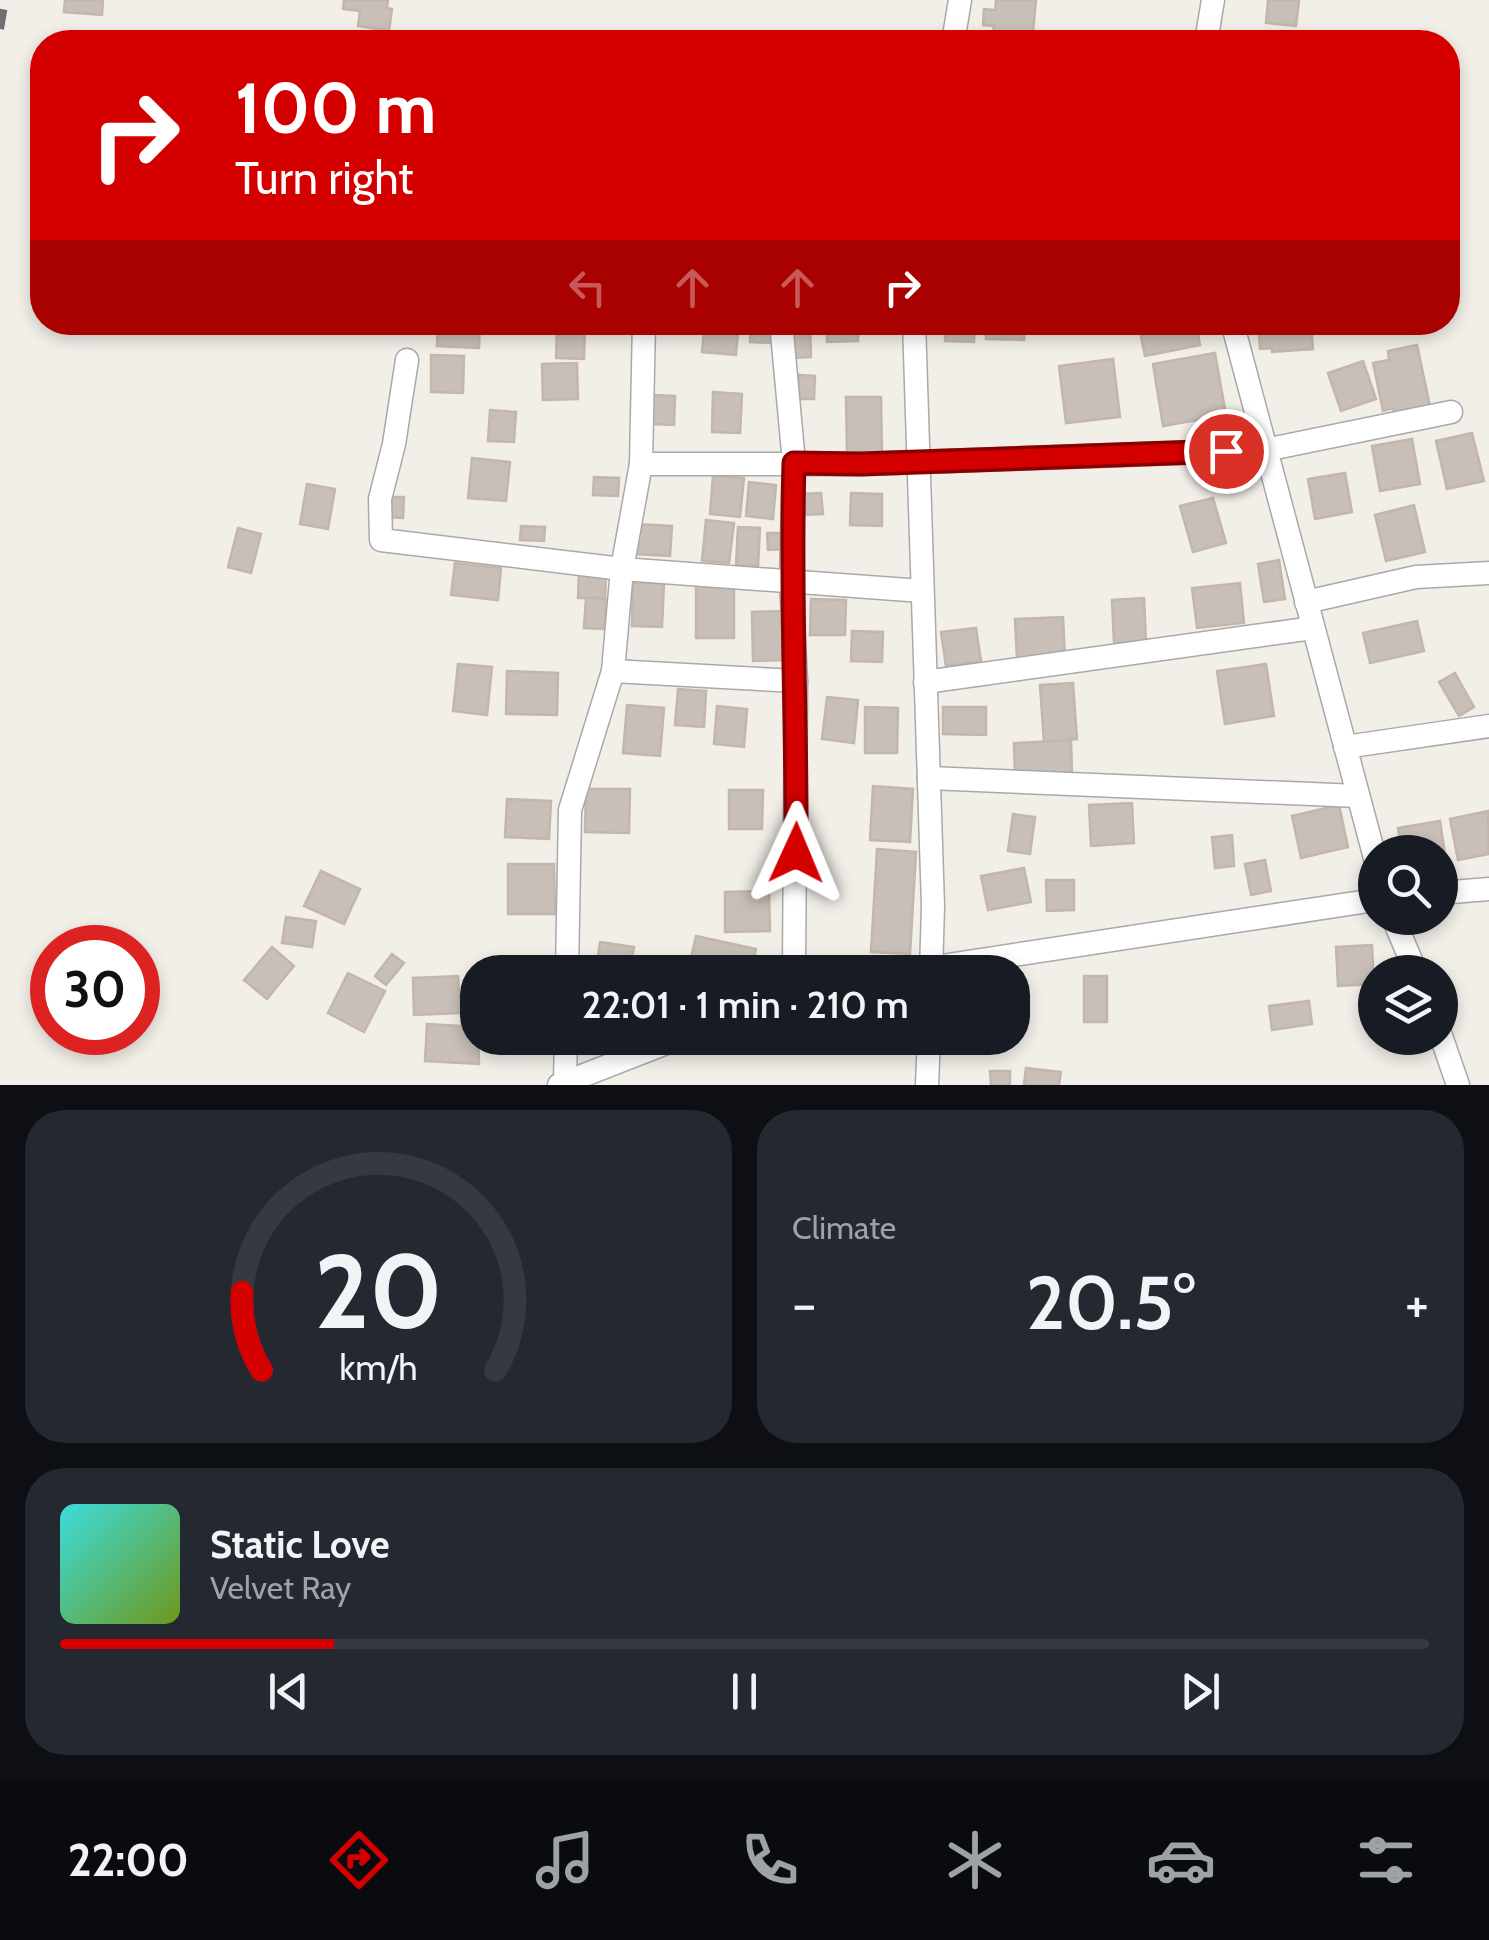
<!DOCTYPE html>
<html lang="en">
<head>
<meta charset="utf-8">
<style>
  :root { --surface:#171b24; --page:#242831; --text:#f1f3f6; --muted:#9ea1a6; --line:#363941; --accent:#d40000 }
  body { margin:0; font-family:Cabin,sans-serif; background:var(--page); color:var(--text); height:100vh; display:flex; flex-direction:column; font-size:38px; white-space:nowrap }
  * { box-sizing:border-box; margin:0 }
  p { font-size:32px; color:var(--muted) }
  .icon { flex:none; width:55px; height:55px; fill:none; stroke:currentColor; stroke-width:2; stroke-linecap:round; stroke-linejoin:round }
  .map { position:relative; height:1085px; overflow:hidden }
  .side { display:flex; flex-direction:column; gap:25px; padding:25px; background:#0d0f14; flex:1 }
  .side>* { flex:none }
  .banner { position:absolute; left:30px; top:30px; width:1430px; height:305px; border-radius:40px; box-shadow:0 5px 15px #0003; background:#d40000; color:#fff; overflow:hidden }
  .fabs { position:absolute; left:1358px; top:835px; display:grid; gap:20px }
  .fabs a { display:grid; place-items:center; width:100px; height:100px; border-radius:50%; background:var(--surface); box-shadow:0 5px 15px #0003; font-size:50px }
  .speed { position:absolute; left:30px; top:925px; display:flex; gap:20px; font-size:50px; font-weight:700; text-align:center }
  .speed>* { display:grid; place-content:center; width:130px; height:130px; border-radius:50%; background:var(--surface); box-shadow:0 5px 15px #0003; line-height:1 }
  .speed .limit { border:15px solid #d22; background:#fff; color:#111 }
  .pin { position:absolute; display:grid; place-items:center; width:85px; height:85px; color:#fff; margin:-42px; border:5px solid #fff; border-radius:50%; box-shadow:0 2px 10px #0007 }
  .me { position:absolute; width:110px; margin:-55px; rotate:1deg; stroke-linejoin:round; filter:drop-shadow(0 0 8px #0008) }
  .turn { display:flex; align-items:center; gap:35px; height:210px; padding:0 40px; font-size:45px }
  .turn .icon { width:130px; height:130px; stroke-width:2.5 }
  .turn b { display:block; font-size:70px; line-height:85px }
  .lanes { display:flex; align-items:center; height:95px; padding:0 40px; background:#0003; justify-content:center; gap:50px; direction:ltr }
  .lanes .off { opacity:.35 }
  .big { font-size:75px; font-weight:600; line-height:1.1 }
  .side .tile { flex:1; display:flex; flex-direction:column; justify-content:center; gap:15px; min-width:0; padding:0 35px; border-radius:40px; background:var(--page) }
  .side .dial { align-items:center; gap:0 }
  .dial svg { height:260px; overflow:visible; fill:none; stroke:var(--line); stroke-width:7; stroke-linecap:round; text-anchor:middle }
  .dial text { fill:var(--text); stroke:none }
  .song { display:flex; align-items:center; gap:30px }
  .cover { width:120px; height:120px; border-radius:15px; background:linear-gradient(135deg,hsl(180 70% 55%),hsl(80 70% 35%)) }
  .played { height:10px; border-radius:5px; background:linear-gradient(90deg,var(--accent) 20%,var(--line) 20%) }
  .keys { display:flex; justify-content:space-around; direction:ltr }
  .heat { display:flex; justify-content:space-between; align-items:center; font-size:55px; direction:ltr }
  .side .tiles { flex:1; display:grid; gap:25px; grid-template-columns:1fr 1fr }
  .tile:last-child { grid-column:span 2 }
  .trip { position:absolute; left:460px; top:955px; width:570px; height:100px; border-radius:40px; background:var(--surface); box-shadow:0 5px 15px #0003; font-weight:600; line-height:100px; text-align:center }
  .dock { display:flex; height:160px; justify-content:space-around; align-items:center; background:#090b0e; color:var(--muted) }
  .dock .icon { width:70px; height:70px }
  .dock .current { color:var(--accent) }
  .dock b { font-size:45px; color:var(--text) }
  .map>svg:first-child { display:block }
  .building { fill:#c7bfb8; stroke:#c4b6ab; stroke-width:2.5 }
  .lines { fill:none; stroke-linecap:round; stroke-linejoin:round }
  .minor-casing { stroke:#a9a9a9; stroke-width:25 }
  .minor { stroke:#fff; stroke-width:22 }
  .rail { stroke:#707070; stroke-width:8; stroke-dasharray:20 20; stroke-linecap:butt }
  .route-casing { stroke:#8a0000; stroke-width:25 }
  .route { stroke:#d40000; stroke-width:18 }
</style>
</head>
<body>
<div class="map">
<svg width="1489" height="1085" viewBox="0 0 1489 1085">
  <rect width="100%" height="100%" fill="#f2efe9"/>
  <g class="building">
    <path d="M 65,0 L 103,0 L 102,15 L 64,12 Z"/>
    <path d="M 344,0 L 388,0 L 387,8 L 392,9 L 389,31 L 358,26 L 360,11 L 343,9 Z"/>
    <path d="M 996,0 L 1036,0 L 1032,42 L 992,42 L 994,26 L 983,25 L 984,9 L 995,10 Z"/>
    <path d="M 1268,0 L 1299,0 L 1296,26 L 1266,23 Z"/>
    <path d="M 1234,33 L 1303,37 L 1303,42 L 1234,42 Z"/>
    <path d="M 438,322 L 480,322 L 479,348 L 437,346 Z"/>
    <path d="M 705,322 L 739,322 L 736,355 L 702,352 Z"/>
    <path d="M 751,322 L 773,322 L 772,343 L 750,342 Z"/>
    <path d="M 792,322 L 810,322 L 811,357 L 794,358 Z"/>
    <path d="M 827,322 L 858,322 L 858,341 L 827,342 Z"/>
    <path d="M 946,322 L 975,322 L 974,342 L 945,341 Z"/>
    <path d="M 986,322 L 1025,322 L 1024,340 L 986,339 Z"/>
    <path d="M 1138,322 L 1196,322 L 1200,345 L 1145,356 Z"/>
    <path d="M 1311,322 L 1313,349 L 1272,352 L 1272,348 L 1260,349 L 1258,323 Z"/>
    <path d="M 557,326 L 585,327 L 584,359 L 556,358 Z"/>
    <path d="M 1417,345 L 1430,406 L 1394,414 L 1393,408 L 1383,411 L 1373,363 L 1389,360 L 1388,351 Z"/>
    <path d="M 1215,353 L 1226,415 L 1163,426 L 1153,364 Z"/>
    <path d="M 431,355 L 464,356 L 463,393 L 431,392 Z"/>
    <path d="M 1113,359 L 1120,417 L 1066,423 L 1059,366 Z"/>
    <path d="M 1363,361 L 1376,399 L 1341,411 L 1328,373 Z"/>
    <path d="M 577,363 L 578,399 L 543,400 L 542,364 Z"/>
    <path d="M 799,375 L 815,376 L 814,399 L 798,399 Z"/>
    <path d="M 713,392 L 742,394 L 740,433 L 712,432 Z"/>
    <path d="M 652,395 L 675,396 L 674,425 L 652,424 Z"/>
    <path d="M 846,397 L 881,397 L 882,453 L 847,453 Z"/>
    <path d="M 490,410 L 516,412 L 514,442 L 488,441 Z"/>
    <path d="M 1472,433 L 1484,481 L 1447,489 L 1436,441 Z"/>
    <path d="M 1412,439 L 1420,484 L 1380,491 L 1372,446 Z"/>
    <path d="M 472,458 L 510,462 L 506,501 L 468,498 Z"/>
    <path d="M 1345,473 L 1352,512 L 1315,519 L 1308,479 Z"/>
    <path d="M 713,476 L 744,478 L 740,517 L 710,514 Z"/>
    <path d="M 594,477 L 619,478 L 618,496 L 593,495 Z"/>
    <path d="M 749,482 L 776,485 L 773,519 L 746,516 Z"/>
    <path d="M 307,484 L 335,489 L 328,529 L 300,524 Z"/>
    <path d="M 821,493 L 823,514 L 803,515 L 802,494 Z"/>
    <path d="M 851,493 L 882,494 L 882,526 L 850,525 Z"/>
    <path d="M 387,497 L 404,497 L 403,518 L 386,517 Z"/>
    <path d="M 1213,498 L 1226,543 L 1193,552 L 1180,506 Z"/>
    <path d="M 1414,505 L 1425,552 L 1386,561 L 1375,515 Z"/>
    <path d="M 706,520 L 734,523 L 729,563 L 702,561 Z"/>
    <path d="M 636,524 L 672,526 L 670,556 L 634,554 Z"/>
    <path d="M 521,526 L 545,527 L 544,541 L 520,540 Z"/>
    <path d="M 738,527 L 760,528 L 758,566 L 736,565 Z"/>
    <path d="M 238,528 L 261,534 L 251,573 L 228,567 Z"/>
    <path d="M 767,533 L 781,533 L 782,549 L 768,550 Z"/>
    <path d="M 1279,560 L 1285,599 L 1264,602 L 1258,564 Z"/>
    <path d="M 455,563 L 501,568 L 498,600 L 451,595 Z"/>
    <path d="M 579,569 L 606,570 L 605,598 L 578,598 Z"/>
    <path d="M 633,582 L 664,583 L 662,627 L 632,626 Z"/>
    <rect x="696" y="583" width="38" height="55"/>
    <path d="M 1240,583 L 1244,623 L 1197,628 L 1192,588 Z"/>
    <path d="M 586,598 L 606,599 L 604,629 L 584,628 Z"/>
    <path d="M 1144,598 L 1146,641 L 1114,643 L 1112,600 Z"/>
    <path d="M 811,599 L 846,600 L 845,635 L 810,635 Z"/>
    <path d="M 784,611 L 785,660 L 753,661 L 752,612 Z"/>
    <path d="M 1063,617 L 1065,657 L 1017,660 L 1015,619 Z"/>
    <path d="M 1417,621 L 1424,651 L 1370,663 L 1363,633 Z"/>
    <path d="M 976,628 L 981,661 L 946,666 L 941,632 Z"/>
    <path d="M 852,631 L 883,632 L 882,662 L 851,661 Z"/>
    <path d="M 458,664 L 492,667 L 487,715 L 453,711 Z"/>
    <path d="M 1266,664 L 1274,716 L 1225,724 L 1217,671 Z"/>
    <path d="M 507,671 L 558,673 L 557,715 L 506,714 Z"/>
    <path d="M 1455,673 L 1474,707 L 1459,716 L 1439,682 Z"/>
    <path d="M 1073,683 L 1077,739 L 1044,742 L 1040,685 Z"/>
    <path d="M 678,689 L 706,691 L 704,727 L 675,725 Z"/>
    <path d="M 827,697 L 858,700 L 854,743 L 822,739 Z"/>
    <path d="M 627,705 L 664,708 L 660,756 L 623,753 Z"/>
    <path d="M 717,706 L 747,709 L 744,747 L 714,744 Z"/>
    <path d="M 865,707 L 898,708 L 897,753 L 865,753 Z"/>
    <path d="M 943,707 L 986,707 L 986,735 L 943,734 Z"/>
    <path d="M 1071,740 L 1072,774 L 1015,776 L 1014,743 Z"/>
    <path d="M 873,786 L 913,789 L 910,842 L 870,840 Z"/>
    <path d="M 586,789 L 630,789 L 629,833 L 585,832 Z"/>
    <path d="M 729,790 L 763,790 L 762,829 L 729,829 Z"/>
    <path d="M 507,799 L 551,801 L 549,839 L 505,837 Z"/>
    <path d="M 1132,803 L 1134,843 L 1091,846 L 1089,805 Z"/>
    <path d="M 1339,805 L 1348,847 L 1301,858 L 1292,816 Z"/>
    <path d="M 1488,811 L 1489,854 L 1458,860 L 1450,819 Z"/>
    <path d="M 1013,814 L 1035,817 L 1030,854 L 1008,851 Z"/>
    <path d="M 1440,821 L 1445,855 L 1402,852 L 1398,828 Z"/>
    <path d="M 1232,835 L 1234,866 L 1215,868 L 1212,837 Z"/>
    <path d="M 877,849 L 916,852 L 910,954 L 871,952 Z"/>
    <path d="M 1265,860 L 1271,891 L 1251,895 L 1245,864 Z"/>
    <path d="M 508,864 L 554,864 L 555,914 L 508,914 Z"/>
    <path d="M 1024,868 L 1031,902 L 988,910 L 981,876 Z"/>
    <path d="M 321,871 L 360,889 L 344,924 L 304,906 Z"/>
    <path d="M 1046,880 L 1074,880 L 1074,910 L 1047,911 Z"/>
    <path d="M 769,891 L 770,931 L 725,932 L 725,892 Z"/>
    <path d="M 286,917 L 316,921 L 312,947 L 282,943 Z"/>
    <path d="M 696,936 L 756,949 L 751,972 L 688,972 Z"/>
    <path d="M 600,942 L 634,947 L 630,972 L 596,972 Z"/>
    <path d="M 1372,945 L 1374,984 L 1338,986 L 1336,947 Z"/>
    <path d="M 272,947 L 294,966 L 267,999 L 244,980 Z"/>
    <path d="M 392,954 L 404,963 L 386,985 L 375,976 Z"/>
    <path d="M 348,973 L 385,991 L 364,1032 L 328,1013 Z"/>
    <path d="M 458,976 L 460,1013 L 414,1015 L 413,978 Z"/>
    <rect x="1084" y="976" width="23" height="46"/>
    <path d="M 1309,1001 L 1312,1024 L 1272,1030 L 1269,1006 Z"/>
    <path d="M 427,1024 L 478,1027 L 479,1064 L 425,1061 Z"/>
    <path d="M 1026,1068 L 1061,1072 L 1059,1085 L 1024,1085 Z"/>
    <path d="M 990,1071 L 1010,1071 L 1010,1085 L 991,1085 Z"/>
  </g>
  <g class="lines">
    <defs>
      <g id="minor">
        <path d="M 953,42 L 960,0"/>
        <path d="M 1206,42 L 1213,0"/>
        <path d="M 781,322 L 794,463 L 791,581 L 796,681 L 794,972"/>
        <path d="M 914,322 L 933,906 L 931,972"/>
        <path d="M 1232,322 L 1375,858"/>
        <path d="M 407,360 L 394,444 L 380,499 L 381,540 L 622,569 L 922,591"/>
        <path d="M 641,464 L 861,464 L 1265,450 L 1451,412"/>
        <path d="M 1306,602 L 1416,577 L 1489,573"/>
        <path d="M 613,671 L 796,681"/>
        <path d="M 925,682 L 1313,628"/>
        <path d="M 1345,747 L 1489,726"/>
        <path d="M 929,778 L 1358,796"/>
        <path d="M 1440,893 L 1489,889"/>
        <path d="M 1393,918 L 1416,972"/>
        <path d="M 567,972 L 570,810 L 613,671 L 622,569 L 641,464 L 644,322"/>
        <path d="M 902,972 L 1375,900"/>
        <path d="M 1440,1033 L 1458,1085"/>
        <path d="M 565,1080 L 566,1038"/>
        <path d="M 559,1085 L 679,1038"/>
        <path d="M 927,1085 L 929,1038"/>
      </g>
    </defs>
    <use href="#minor" class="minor-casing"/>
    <use href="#minor" class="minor"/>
    <path class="rail" d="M 0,29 L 5,0"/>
  </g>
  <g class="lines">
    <defs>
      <path id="route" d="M 796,853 C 797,723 790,593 794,463 L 861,464 L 1226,451"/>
    </defs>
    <use href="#route" class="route-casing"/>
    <use href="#route" class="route"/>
  </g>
</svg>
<div class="fabs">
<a><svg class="icon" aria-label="search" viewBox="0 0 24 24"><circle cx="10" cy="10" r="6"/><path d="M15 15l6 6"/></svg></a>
<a><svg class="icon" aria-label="layers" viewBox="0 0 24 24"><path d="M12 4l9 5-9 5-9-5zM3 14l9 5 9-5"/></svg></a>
</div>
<div class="speed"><div class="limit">30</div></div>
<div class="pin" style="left:1226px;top:451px;background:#d93025"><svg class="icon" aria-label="arrive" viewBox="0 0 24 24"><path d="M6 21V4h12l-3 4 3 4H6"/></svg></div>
<svg class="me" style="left:796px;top:853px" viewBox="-20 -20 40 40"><path d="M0-17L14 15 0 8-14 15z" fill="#d40000" stroke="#fff" stroke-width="4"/></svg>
<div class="trip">22:01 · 1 min · 210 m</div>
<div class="banner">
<div class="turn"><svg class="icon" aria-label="right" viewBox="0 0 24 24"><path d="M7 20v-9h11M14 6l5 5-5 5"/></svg><div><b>100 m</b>Turn right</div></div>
<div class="lanes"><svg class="icon off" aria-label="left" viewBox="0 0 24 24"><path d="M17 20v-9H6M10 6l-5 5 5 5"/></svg><svg class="icon off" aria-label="ahead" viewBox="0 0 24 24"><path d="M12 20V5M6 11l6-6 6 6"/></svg><svg class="icon off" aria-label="ahead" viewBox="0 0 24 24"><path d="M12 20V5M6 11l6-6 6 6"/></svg><svg class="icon" aria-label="right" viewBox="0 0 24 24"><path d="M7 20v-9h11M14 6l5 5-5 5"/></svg></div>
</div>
</div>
<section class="side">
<div class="tiles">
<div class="tile dial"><svg viewBox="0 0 100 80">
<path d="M14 69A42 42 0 1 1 86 69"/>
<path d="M14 69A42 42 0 0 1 8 45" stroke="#d40000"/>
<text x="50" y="56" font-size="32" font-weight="700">20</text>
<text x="50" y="72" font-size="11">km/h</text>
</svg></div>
<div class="tile"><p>Climate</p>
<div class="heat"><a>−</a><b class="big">20.5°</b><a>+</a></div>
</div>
<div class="tile">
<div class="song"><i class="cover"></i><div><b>Static Love</b><p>Velvet Ray</p></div></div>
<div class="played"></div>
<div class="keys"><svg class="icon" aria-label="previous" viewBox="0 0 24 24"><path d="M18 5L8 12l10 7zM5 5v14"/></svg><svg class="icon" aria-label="pause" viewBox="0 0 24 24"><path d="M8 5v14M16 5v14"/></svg><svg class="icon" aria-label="next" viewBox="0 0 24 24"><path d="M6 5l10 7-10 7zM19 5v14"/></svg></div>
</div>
</div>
</section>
<nav class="dock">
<b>22:00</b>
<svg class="icon current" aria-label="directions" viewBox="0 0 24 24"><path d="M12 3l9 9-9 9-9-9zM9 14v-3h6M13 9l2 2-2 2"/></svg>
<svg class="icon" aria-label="music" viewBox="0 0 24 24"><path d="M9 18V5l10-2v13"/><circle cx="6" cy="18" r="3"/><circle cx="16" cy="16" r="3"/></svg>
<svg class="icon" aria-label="phone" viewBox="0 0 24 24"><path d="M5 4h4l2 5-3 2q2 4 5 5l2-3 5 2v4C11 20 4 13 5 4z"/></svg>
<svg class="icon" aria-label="climate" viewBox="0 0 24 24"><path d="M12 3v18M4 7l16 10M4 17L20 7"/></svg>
<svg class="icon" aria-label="car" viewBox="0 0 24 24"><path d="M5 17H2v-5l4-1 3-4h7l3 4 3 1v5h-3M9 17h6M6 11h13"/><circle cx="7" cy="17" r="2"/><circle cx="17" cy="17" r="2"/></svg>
<svg class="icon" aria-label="filters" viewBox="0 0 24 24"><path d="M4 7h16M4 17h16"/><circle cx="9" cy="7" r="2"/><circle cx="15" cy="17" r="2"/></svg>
</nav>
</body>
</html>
